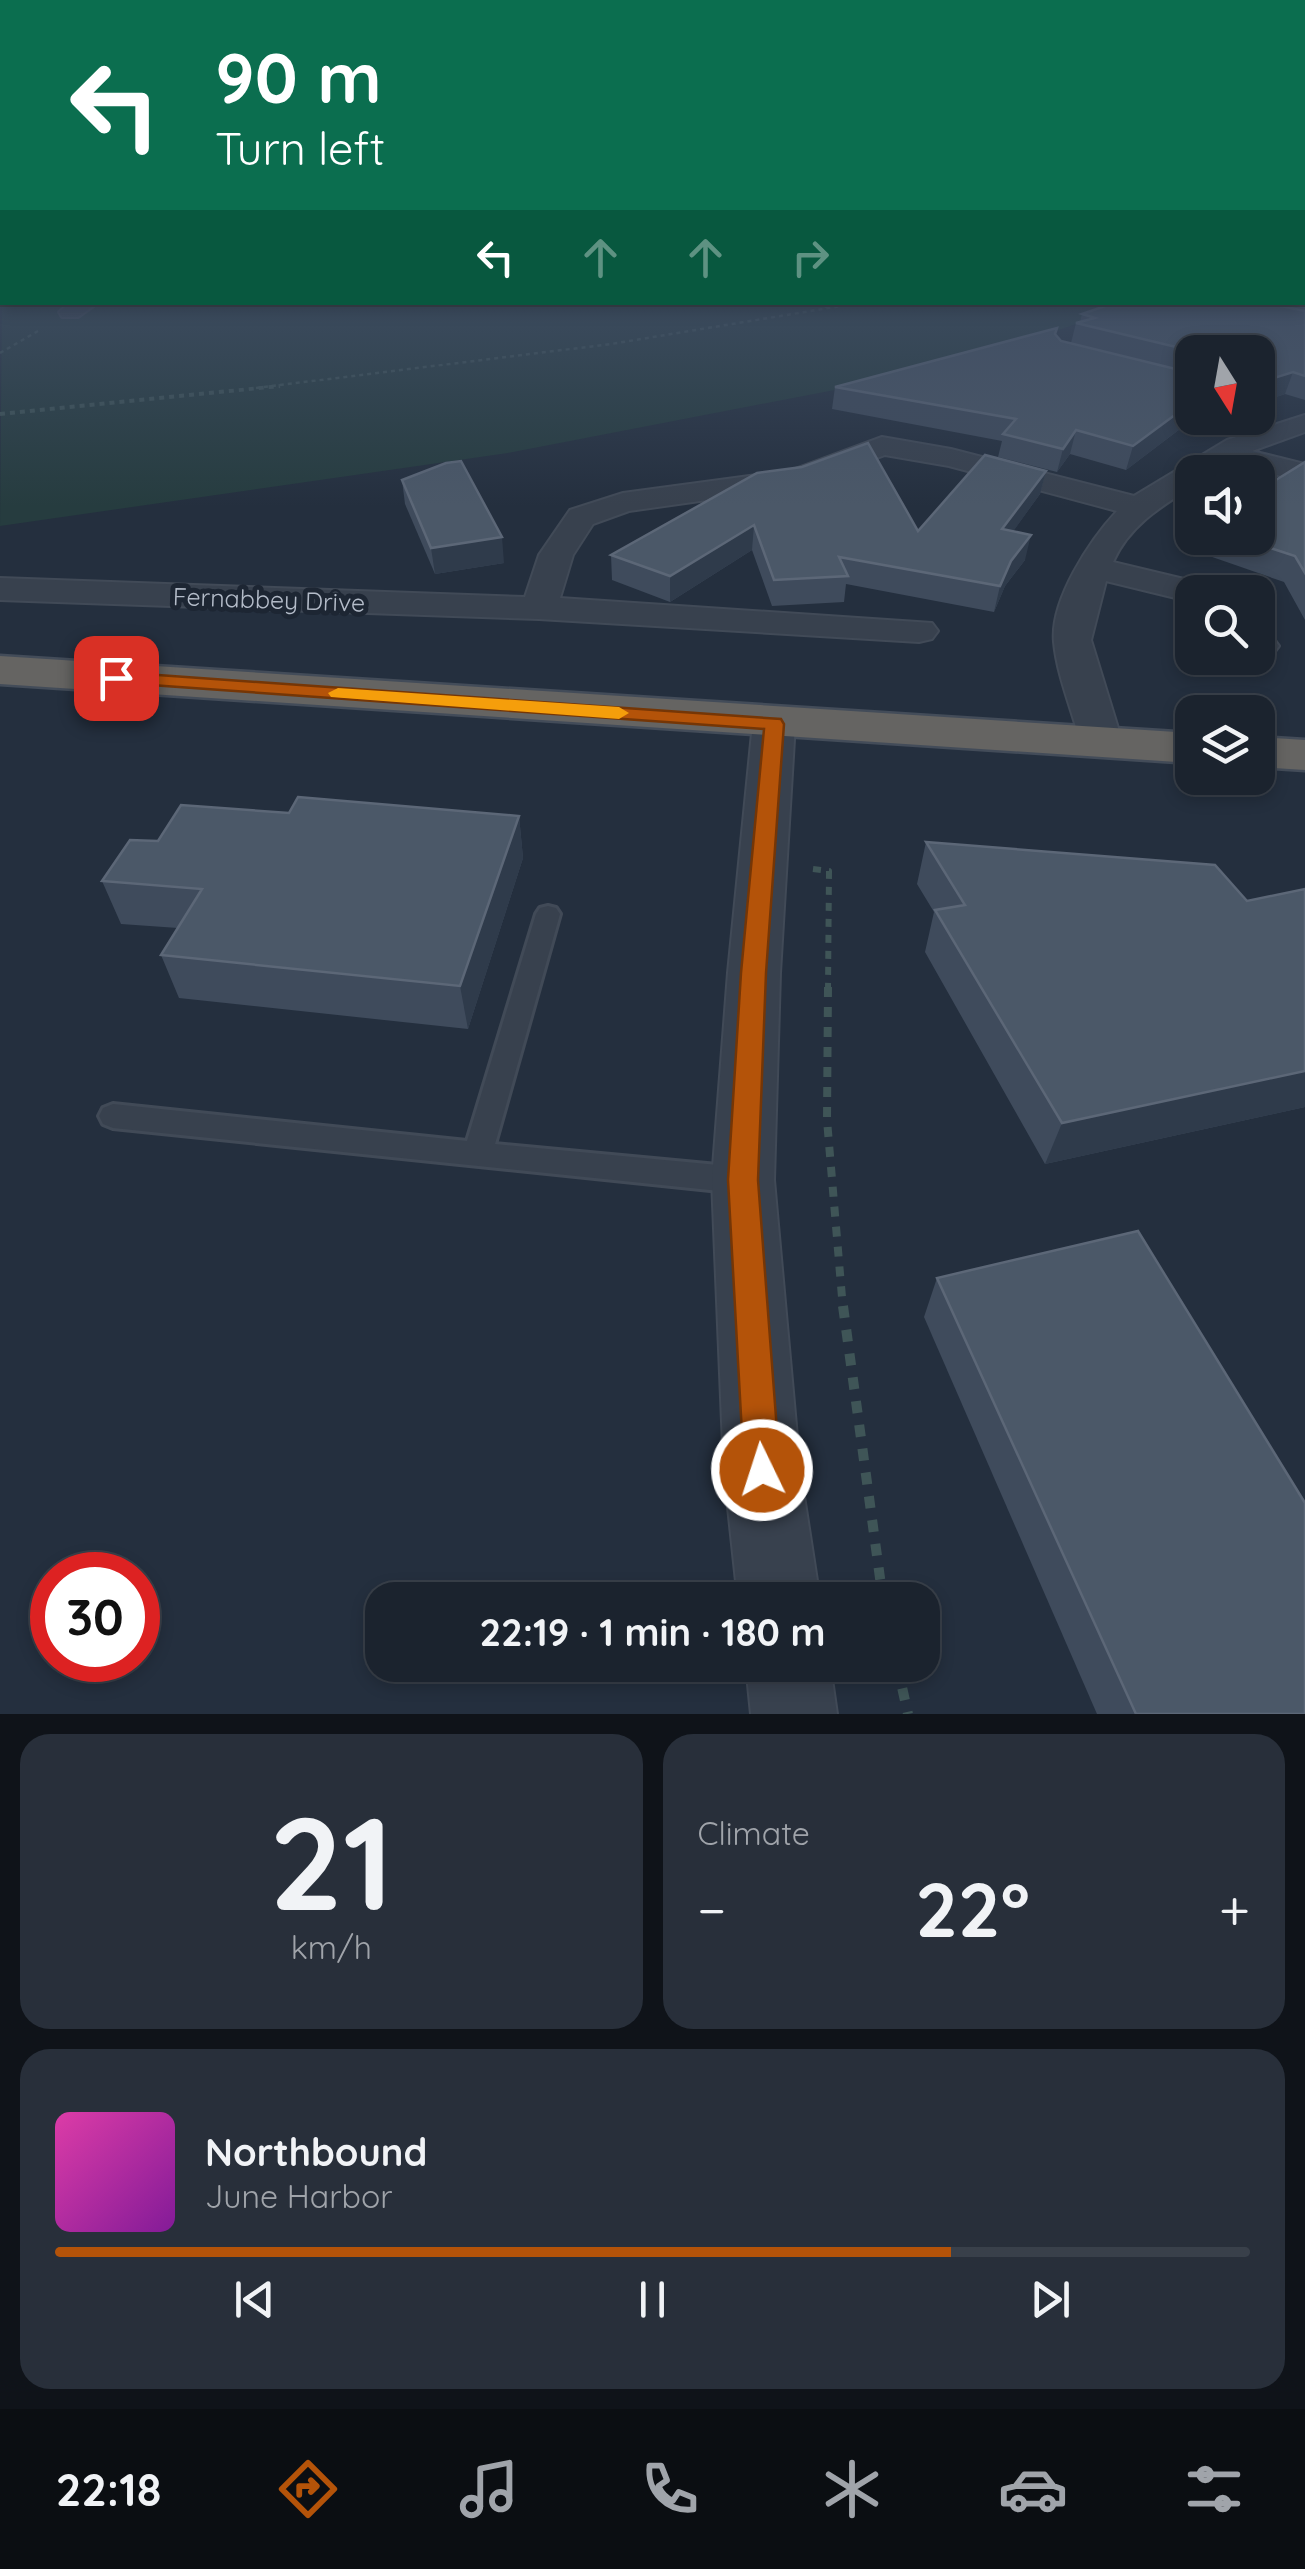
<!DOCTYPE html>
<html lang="en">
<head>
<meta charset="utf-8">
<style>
  :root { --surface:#1b232e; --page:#282f3a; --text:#f1f3f6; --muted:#a0a4aa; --line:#39404a; --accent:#b45309 }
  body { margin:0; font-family:Quicksand,sans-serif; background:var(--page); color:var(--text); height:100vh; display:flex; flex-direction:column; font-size:38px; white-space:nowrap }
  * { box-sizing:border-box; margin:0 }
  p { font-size:32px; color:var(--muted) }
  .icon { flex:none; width:55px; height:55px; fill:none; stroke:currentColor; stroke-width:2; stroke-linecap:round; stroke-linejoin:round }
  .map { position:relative; height:1714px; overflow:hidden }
  .drawer { display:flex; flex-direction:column; gap:20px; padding:20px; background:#0f1319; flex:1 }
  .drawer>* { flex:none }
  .top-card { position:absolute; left:0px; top:0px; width:1305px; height:305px; box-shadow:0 5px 15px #0003,0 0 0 2px var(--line); background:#0b6e4f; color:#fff; overflow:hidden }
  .needle { width:65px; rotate:169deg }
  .controls { position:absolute; left:1175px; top:335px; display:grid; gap:20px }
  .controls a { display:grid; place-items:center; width:100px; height:100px; border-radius:20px; background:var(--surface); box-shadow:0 5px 15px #0003,0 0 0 2px var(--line); font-size:50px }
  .speed { position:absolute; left:30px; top:1552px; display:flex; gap:20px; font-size:50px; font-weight:700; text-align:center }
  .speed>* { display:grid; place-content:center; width:130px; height:130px; border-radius:50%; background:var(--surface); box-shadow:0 5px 15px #0003,0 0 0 2px var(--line); line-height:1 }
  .speed .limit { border:15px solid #d22; background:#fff; color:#111 }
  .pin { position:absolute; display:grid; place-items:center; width:85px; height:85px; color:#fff; margin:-42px; border-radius:20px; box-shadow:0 5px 15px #0006 }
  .me { position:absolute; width:110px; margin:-55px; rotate:356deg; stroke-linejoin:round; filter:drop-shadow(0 0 8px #0008) }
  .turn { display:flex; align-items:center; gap:35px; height:210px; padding:0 50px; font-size:45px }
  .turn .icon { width:130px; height:130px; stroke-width:2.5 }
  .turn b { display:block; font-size:70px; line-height:85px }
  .lanes { display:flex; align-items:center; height:95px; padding:0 50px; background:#0003; justify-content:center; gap:50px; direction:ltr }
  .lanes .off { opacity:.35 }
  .big { font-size:75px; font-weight:700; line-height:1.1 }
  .drawer .widget { flex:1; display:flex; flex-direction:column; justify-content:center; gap:15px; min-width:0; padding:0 35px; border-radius:30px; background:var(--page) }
  .drawer .dial { align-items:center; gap:0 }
  .dial b { font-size:130px; line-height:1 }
  .song { display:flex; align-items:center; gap:30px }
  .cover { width:120px; height:120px; border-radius:15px; background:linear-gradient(135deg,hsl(320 70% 55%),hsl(290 70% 35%)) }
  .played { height:10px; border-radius:5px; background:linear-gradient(90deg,var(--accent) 75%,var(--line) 75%) }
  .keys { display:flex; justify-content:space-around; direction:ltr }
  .heat { display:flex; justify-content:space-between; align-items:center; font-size:55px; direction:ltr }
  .drawer .tiles { flex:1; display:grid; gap:20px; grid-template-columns:1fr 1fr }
  .widget:last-child { grid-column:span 2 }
  .trip { position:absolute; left:365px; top:1582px; width:575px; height:100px; border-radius:30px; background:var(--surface); box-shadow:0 5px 15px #0003,0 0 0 2px var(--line); font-weight:700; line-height:100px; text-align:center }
  .tabs { display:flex; height:160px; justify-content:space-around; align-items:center; background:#0b0e12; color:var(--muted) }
  .tabs .icon { width:70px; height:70px }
  .tabs .current { color:var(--accent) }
  .tabs b { font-size:45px; color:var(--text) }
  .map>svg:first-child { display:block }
  .green { fill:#263c3f }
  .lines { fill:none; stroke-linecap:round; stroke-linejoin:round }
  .service-casing { stroke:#414a57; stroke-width:6 }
  .minor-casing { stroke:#414a57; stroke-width:4 }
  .trunk-casing { stroke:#434c59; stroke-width:5 }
  .path-far4 { stroke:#3f5557; stroke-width:2.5; stroke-dasharray:4 4; stroke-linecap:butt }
  .path-far3 { stroke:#3f5557; stroke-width:4; stroke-dasharray:5 5; stroke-linecap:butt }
  .path-far2 { stroke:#3f5557; stroke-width:6; stroke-dasharray:8 8; stroke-linecap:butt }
  .path-far1 { stroke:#3f5557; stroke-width:8; stroke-dasharray:10 10; stroke-linecap:butt }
  .path { stroke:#3f5557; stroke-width:10; stroke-dasharray:12 12; stroke-linecap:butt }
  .service { fill:#38414e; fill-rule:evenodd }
  .minor { fill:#38414e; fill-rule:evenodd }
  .trunk { fill:#656462; fill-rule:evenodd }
  .wall { fill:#3f4b5c }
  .shaded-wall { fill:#2f3b4b }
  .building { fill:#4b5868; stroke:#5c6777; stroke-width:2.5 }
  .route { fill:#b45309; stroke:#753606; stroke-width:2.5 }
  .slow { fill:#f59e0b }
  .labels { text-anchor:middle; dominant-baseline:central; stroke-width:10; stroke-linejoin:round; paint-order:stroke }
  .far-street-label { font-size:25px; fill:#b4bcc9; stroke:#1d2633 }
</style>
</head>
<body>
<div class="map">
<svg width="1305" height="1714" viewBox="0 0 1305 1714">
  <rect width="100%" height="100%" fill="#242f3e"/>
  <path class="green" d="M 2,294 L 2,302 L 1137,303 L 1018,344 L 902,377 L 508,453 L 0,526 Z"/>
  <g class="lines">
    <defs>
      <path id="service" d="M 548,906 L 556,908 L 560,914 L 495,1144 L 739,1167 L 749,1171 L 754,1180 L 749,1189 L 739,1193 L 113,1128 L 103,1124 L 99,1116 L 103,1108 L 113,1104 L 467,1141 L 536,914 L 540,908 Z"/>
      <g id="minor">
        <path d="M 71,302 L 99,302 L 78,317 L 62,317 L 59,312 Z"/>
        <path d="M 1305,415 L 1305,432 L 1252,451 L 1305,464 L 1305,482 L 1230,463 L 1215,472 L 1192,472 L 1192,487 C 1160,507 1129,526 1113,562 L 1209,585 L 1215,592 L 1192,592 L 1192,602 L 1106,581 L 1091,640 L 1122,741 L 1116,750 L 1101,754 L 1086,750 L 1080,741 C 1072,710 1057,675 1054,642 C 1050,600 1090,540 1117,511 L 949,466 L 885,455 L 799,487 L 629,511 L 593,524 L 573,555 L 560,598 L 932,623 L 938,631 L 932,639 L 919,642 L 539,619 L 0,600 L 0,578 L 525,597 L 539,555 L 570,510 L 623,493 L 793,470 L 882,437 L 951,449 L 1134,496 L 1227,440 Z"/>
        <path d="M 1258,632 L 1271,635 L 1279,646 L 1273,654 L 1258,657 Z"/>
        <path d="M 774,711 L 789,714 L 795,723 L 780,973 L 774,1180 L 800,1470 L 820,1600 L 738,1600 L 724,1470 L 712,1180 L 728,973 L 753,723 L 759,714 Z"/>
        <path d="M 746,1665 L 830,1665 L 837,1714 L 751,1714 Z"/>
      </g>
      <g id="trunk">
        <path d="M 0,656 L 1192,733 L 1192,763 L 0,684 Z"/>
        <path d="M 1258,737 L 1305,740 L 1305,770 L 1258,767 Z"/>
      </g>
    </defs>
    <use href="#service" class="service-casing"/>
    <use href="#minor" class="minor-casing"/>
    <use href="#trunk" class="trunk-casing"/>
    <g class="path-far4">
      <path d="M 785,302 L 829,307"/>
      <path d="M 0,353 L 38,331"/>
      <path d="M 256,388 L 611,344 L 865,302"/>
    </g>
    <path class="path-far3" d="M 0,414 L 280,386"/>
    <path class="path-far2" d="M 813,869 L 829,871 L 828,990"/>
    <path class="path-far1" d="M 828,987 L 827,1120 L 843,1309"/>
    <g class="path">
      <path d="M 843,1306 L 883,1600"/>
      <path d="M 897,1665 L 908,1714"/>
    </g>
    <use href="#service" class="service"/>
    <use href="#minor" class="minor"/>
    <use href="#trunk" class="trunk"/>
  </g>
  <g class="wall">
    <path d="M 1302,266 L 1305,266 L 1305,311 L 1262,302 L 1302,302 Z"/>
    <path d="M 1305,311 L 1305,400 L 1285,394 L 1258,403 L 1258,352 L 1192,352 L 1192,418 L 1180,429 L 1126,470 L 1070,454 L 1057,472 L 998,457 L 1002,441 L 832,409 L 835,387 L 1055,334 L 1061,341 L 1071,343 L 1076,323 L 1080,322 L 1082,314 Z"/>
    <path d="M 1305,462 L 1305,620 L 1284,582 L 1192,550 L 1197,538 L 1258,538 Z"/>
    <path d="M 1046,471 L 1040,494 L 1013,531 L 1025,560 L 1005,586 L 994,612 L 846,584 L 844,602 L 772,606 L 752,550 L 670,602 L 612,580 L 611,555 L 757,473 L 918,531 Z"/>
    <path d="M 402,480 L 504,563 L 435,574 L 405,504 Z"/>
    <path d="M 289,813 L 519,816 L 523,858 L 468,1029 L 179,998 L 161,955 L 178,928 L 121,924 L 102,881 L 158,841 Z"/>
    <path d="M 926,842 L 1247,901 L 1305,889 L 1305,1107 L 1045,1164 L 925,952 L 934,912 L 917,884 Z"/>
    <path d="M 937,1278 L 1305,1714 L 1097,1714 L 924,1317 Z"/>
  </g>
  <g class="shaded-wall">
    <path d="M 2,268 L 2,289 L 0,290 L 0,269 Z"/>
    <path d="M 1293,372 L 1285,394 L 1258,403 L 1258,383 Z"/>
    <path d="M 1192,405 L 1192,418 L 1215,418 L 1180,429 L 1126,470 L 1133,446 L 1187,406 Z"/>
    <path d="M 1076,430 L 1070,454 L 1057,472 L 1063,449 Z"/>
    <path d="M 1046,471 L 1040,494 L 997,554 L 1002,529 Z"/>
    <path d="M 754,525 L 752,550 L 670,602 L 670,576 Z"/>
    <path d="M 1031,535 L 1025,560 L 1005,586 L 994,612 L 1000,586 L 1011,561 Z"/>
    <path d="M 502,537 L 504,563 L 435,574 L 431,548 Z"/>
    <path d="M 519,816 L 523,858 L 468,1029 L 460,986 Z"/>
    <path d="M 1305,1071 L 1305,1107 L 1045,1164 L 1062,1123 Z"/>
  </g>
  <g class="building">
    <rect x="1302" y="266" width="3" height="24"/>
    <path d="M 1117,302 L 1261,302 L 1305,311 L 1305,376 L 1293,372 L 1258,383 L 1258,352 L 1197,352 L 1076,323 L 1095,318 L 1082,314 Z"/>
    <path d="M 1057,328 L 1055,334 L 1061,341 L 1192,373 L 1192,405 L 1187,406 L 1133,446 L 1076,430 L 1063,449 L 1003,434 L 1016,419 L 835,387 Z"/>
    <path d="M 868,443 L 918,531 L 985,455 L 1046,471 L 1002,529 L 1031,535 L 1011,561 L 1000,586 L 839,557 L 848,576 L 774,580 L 754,525 L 670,576 L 611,555 L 757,473 L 802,467 Z"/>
    <path d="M 461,461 L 502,537 L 431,548 L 402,480 L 446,463 Z"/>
    <path d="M 1305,462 L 1305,573 L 1295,556 L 1240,538 L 1258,538 L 1258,491 Z"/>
    <path d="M 298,797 L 519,816 L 460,986 L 161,955 L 202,889 L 102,881 L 130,840 L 158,841 L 181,805 L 289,813 Z"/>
    <path d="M 926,842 L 1215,865 L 1247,901 L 1305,889 L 1305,1071 L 1062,1123 L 935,910 L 965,905 Z"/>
    <path d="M 1138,1231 L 1305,1503 L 1305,1714 L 1136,1714 L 937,1278 Z"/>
  </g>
  <linearGradient id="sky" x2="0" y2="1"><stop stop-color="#141a22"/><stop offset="0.53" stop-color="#3f4d63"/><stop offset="1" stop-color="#3f4d63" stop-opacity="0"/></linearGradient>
  <rect width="1305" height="506" fill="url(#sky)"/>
  <path class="route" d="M 116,672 L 781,719 L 784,724 L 766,973 L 758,1180 L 780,1470 L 775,1483 L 762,1489 L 749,1483 L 744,1470 L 728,1180 L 741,973 L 764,729 L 109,682 L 107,678 Z"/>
  <path class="slow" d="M 338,688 L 619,707 L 629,713 L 619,719 L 331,697 L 328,693 Z"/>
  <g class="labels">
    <g class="far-street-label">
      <text transform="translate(269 599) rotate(2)">Fernabbey Drive</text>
    </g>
  </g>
</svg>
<div class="controls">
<a><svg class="needle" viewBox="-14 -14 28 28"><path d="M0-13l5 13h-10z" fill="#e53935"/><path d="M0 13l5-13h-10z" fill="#a0a4aa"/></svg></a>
<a><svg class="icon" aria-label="sound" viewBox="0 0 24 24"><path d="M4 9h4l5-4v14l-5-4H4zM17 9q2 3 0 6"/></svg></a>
<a><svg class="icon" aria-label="search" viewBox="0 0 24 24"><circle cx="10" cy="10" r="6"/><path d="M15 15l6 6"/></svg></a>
<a><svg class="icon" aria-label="layers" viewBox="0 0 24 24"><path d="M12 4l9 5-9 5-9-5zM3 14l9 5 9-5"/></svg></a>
</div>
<div class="speed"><div class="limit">30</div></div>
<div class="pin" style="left:116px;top:678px;background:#d93025"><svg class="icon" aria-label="arrive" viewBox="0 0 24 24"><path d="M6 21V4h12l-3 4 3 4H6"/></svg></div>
<svg class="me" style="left:762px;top:1470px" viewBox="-20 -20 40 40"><circle r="17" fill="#b45309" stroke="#fff" stroke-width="3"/><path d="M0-11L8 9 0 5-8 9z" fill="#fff"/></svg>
<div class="trip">22:19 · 1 min · 180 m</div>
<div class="top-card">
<div class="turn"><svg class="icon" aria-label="left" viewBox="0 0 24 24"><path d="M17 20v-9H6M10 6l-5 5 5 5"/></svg><div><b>90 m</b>Turn left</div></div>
<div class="lanes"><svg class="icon" aria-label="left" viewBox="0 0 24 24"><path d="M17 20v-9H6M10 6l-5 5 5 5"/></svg><svg class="icon off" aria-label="ahead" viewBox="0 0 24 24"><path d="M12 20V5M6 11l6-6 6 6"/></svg><svg class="icon off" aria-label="ahead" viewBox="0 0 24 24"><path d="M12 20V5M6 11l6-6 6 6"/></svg><svg class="icon off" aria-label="right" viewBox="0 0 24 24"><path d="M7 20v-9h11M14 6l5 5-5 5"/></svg></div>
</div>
</div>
<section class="drawer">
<div class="tiles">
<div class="widget dial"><b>21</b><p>km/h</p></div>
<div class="widget"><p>Climate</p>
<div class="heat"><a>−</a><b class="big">22°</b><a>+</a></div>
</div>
<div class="widget">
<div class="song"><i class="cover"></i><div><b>Northbound</b><p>June Harbor</p></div></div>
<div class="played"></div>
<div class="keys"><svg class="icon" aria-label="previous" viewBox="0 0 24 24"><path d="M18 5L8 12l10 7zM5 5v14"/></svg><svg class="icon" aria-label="pause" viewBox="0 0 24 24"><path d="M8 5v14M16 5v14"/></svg><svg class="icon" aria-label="next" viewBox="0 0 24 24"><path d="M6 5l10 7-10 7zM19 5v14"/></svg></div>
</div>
</div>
</section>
<nav class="tabs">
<b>22:18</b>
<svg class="icon current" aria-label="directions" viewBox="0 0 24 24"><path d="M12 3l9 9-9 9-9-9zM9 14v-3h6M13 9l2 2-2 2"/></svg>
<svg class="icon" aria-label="music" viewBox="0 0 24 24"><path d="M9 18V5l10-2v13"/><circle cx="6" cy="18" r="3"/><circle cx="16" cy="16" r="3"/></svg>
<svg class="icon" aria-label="phone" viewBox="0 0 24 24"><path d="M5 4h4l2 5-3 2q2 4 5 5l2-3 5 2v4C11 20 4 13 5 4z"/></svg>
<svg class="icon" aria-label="climate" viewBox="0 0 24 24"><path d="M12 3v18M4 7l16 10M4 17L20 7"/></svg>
<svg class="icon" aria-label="car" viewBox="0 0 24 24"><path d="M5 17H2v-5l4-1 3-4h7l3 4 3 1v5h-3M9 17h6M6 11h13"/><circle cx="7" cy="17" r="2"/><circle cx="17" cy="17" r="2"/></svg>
<svg class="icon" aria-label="filters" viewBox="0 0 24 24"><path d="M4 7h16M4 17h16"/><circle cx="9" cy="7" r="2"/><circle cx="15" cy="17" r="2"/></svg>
</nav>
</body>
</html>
